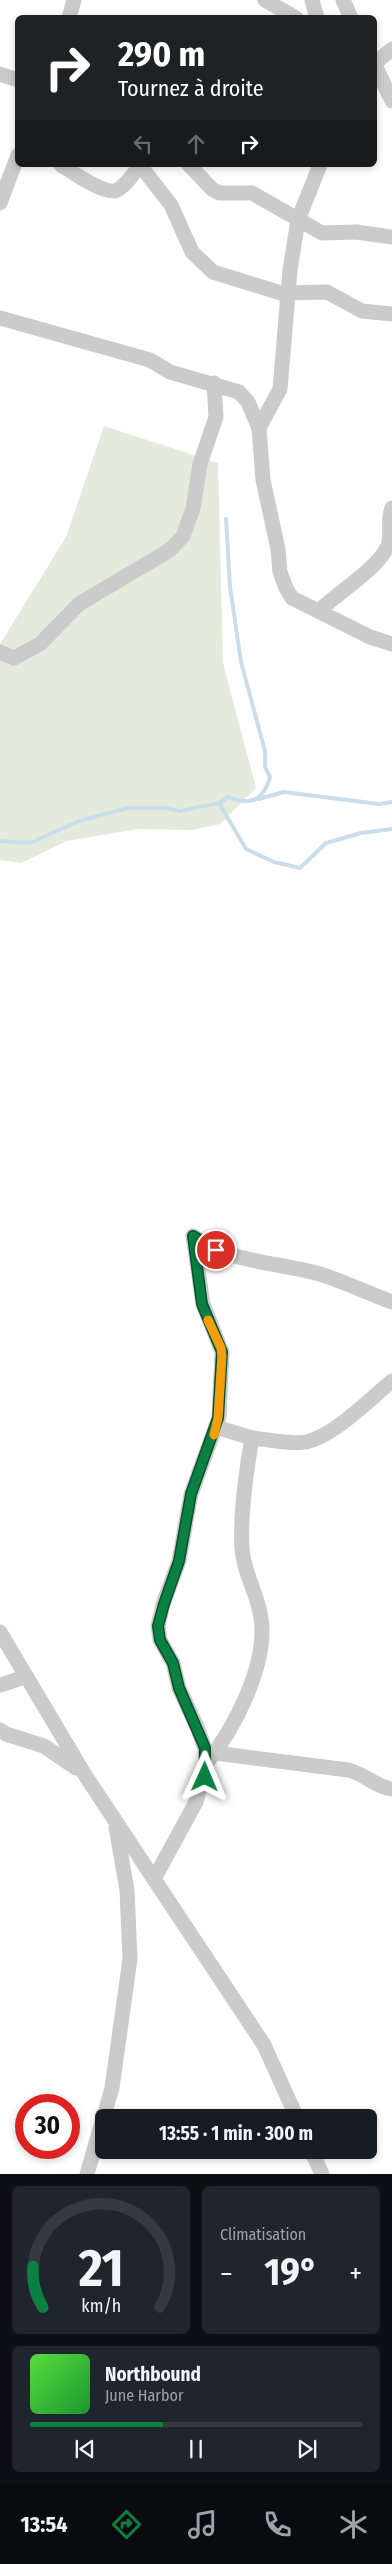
<!DOCTYPE html>
<html lang="fr">
<head>
<meta charset="utf-8">
<style>
  :root { --surface:#171b24; --page:#20242c; --text:#f1f3f6; --muted:#9ea1a6; --line:#363941; --accent:#0b8043 }
  body { margin:0; font-family:"Fira Sans Condensed",sans-serif; background:var(--page); color:var(--text); height:100vh; display:flex; flex-direction:column; font-size:19px; white-space:nowrap }
  * { box-sizing:border-box; margin:0 }
  p { font-size:16px; color:var(--muted) }
  .icon { flex:none; width:28px; height:28px; fill:none; stroke:currentColor; stroke-width:2; stroke-linecap:round; stroke-linejoin:round }
  .map { position:relative; height:2174px; overflow:hidden }
  .panel { display:flex; flex-direction:column; gap:12px; padding:12px; background:#0d0f14; flex:1 }
  .panel>* { flex:none }
  .banner { position:absolute; left:15px; top:15px; width:362px; height:152px; border-radius:8px; box-shadow:0 2px 8px #0003; background:#202124; color:#fff; overflow:hidden }
  .speed { position:absolute; left:15px; top:2094px; display:flex; gap:10px; font-size:25px; font-weight:700; text-align:center }
  .speed>* { display:grid; place-content:center; width:65px; height:65px; border-radius:50%; background:var(--surface); box-shadow:0 2px 8px #0003; line-height:1 }
  .speed .limit { border:8px solid #d22; background:#fff; color:#111 }
  .pin { position:absolute; display:grid; place-items:center; width:42px; height:42px; color:#fff; margin:-21px; border:2px solid #fff; border-radius:50%; box-shadow:0 1px 5px #0007 }
  .me { position:absolute; width:55px; margin:-28px; rotate:1deg; stroke-linejoin:round; filter:drop-shadow(0 0 4px #0008) }
  .turn { display:flex; align-items:center; gap:18px; height:105px; padding:0 20px; font-size:22px }
  .turn .icon { width:65px; height:65px; stroke-width:2.5 }
  .turn b { display:block; font-size:35px; line-height:42px }
  .lanes { display:flex; align-items:center; height:48px; padding:0 20px; background:#0003; justify-content:center; gap:25px; direction:ltr }
  .lanes .off { opacity:.35 }
  .big { font-size:38px; font-weight:700; line-height:1.1 }
  .panel .card { flex:1; display:flex; flex-direction:column; justify-content:center; gap:8px; min-width:0; padding:0 18px; border-radius:8px; background:var(--page) }
  .panel .dial { align-items:center; gap:0 }
  .dial svg { height:130px; overflow:visible; fill:none; stroke:var(--line); stroke-width:7; stroke-linecap:round; text-anchor:middle }
  .dial text { fill:var(--text); stroke:none }
  .song { display:flex; align-items:center; gap:15px }
  .cover { width:60px; height:60px; border-radius:8px; background:linear-gradient(135deg,hsl(110 70% 55%),hsl(130 70% 35%)) }
  .played { height:5px; border-radius:2px; background:linear-gradient(90deg,var(--accent) 40%,var(--line) 40%) }
  .keys { display:flex; justify-content:space-around; direction:ltr }
  .heat { display:flex; justify-content:space-between; align-items:center; font-size:28px; direction:ltr }
  .panel .tiles { flex:1; display:grid; gap:12px; grid-template-columns:1fr 1fr }
  .card:last-child { grid-column:span 2 }
  .trip { position:absolute; left:95px; top:2109px; width:282px; height:50px; border-radius:8px; background:var(--surface); box-shadow:0 2px 8px #0003; font-weight:700; line-height:50px; text-align:center }
  .dock { display:flex; height:80px; justify-content:space-around; align-items:center; background:#090b0e; color:var(--muted) }
  .dock .icon { width:35px; height:35px }
  .dock .selected { color:var(--accent) }
  .dock b { font-size:22px; color:var(--text) }
  .map>svg:first-child { display:block }
  .green { fill:#e4ebdd }
  .lines { fill:none; stroke-linecap:round; stroke-linejoin:round }
  .stream { stroke:#caddea; stroke-width:4 }
  .minor { stroke:#cbcbcb; stroke-width:15 }
  .route-casing { stroke:#07532c; stroke-width:12 }
  .route { stroke:#0b8043; stroke-width:9 }
  .slow { stroke:#f59e0b; stroke-width:9 }
</style>
</head>
<body>
<div class="map">
<svg width="392" height="2174" viewBox="0 0 392 2174">
  <rect width="100%" height="100%" fill="#fff"/>
  <path class="green" d="M 104,426 L 218,463 L 223,663 L 256,788 L 220,824 L 192,830 L 137,829 L 67,841 L 21,863 L 0,860 L 0,644 L 66,537 Z"/>
  <g class="lines">
    <g class="stream">
      <path d="M 259,799 L 284,792 L 379,804 L 392,802"/>
      <path d="M 219,803 L 228,797 C 251,806 263,801 270,777 L 265,767 L 265,751 L 241,662 L 230,587 L 226,519"/>
      <path d="M 0,841 L 30,843 L 79,821 L 128,808 L 165,808 L 180,811 L 219,803 L 246,849 L 274,862 L 300,868 L 326,843 L 361,833 L 392,829"/>
    </g>
    <g class="minor">
      <path d="M 265,0 L 296,18"/>
      <path d="M 312,0 L 317,18"/>
      <path d="M 343,0 L 351,18"/>
      <path d="M 69,18 L 74,0"/>
      <path d="M 375,63 L 392,49"/>
      <path d="M 375,65 L 392,101"/>
      <path d="M 0,74 L 18,80"/>
      <path d="M 61,165 C 72,172 102,193 115,191 C 124,188 134,173 140,166"/>
      <path d="M 140,165 L 171,205 L 192,252 L 213,272 L 281,293 L 327,292 L 362,311 L 392,314"/>
      <path d="M 189,165 L 212,189 L 219,193 L 252,193 L 322,233 L 356,232 L 392,237"/>
      <path d="M 320,165 L 298,220 L 290,270 L 280,389 L 259,428 L 263,480 L 278,549 L 280,572 L 286,588 L 292,598 L 370,637 L 392,644"/>
      <path d="M 0,203 L 18,155"/>
      <path d="M 0,318 L 150,360 L 170,372 L 239,392 L 248,402 L 259,428"/>
      <path d="M 320,610 C 340,591 376,570 388,546 C 392,535 387,520 392,508"/>
      <path d="M 0,652 L 14,658 L 40,644 L 79,604 L 170,550 L 183,536 L 193,509 L 200,464 L 216,417 L 214,383"/>
      <path d="M 193,1236 C 230,1263 277,1262 320,1274 C 345,1282 368,1293 392,1302"/>
      <path d="M 216,1427 L 252,1438"/>
      <path d="M 0,1632 L 85,1775 L 264,2045 L 297,2118"/>
      <path d="M 0,1685 L 25,1677"/>
      <path d="M 0,1730 L 6,1734 L 44,1746 L 76,1768"/>
      <path d="M 215,1753 L 348,1770 C 364,1773 375,1787 392,1789"/>
      <path d="M 206,1764 C 234,1729 268,1665 261,1618 C 258,1594 243,1572 242,1548 C 240,1514 246,1472 252,1438 C 268,1439 290,1445 306,1442 C 334,1436 370,1399 392,1381"/>
      <path d="M 154,1879 L 196,1802 L 206,1764 L 205,1749 L 198,1729 L 179,1688 L 173,1663 L 160,1640 L 158,1626 L 163,1604 L 179,1561 L 191,1494 L 219,1418 L 222,1352 L 203,1304 L 193,1236"/>
      <path d="M 311,2150 L 322,2174"/>
      <path d="M 87,2174 L 112,2088 L 130,1959 L 127,1890 L 116,1827"/>
    </g>
  </g>
  <g class="lines">
    <defs>
      <path id="route" d="M 205,1777 L 205,1748 L 179,1688 L 173,1663 L 160,1640 L 158,1626 L 164,1604 L 179,1561 L 191,1494 L 218,1418 L 222,1352 L 202,1304 L 193,1236 L 216,1250"/>
    </defs>
    <use href="#route" class="route-casing"/>
    <use href="#route" class="route"/>
    <path class="slow" d="M 208,1320 L 221,1348 L 222,1356 L 218,1418 L 214,1435"/>
  </g>
</svg>
<div class="speed"><div class="limit">30</div></div>
<div class="pin" style="left:216px;top:1250px;background:#d93025"><svg class="icon" aria-label="arrive" viewBox="0 0 24 24"><path d="M6 21V4h12l-3 4 3 4H6"/></svg></div>
<svg class="me" style="left:205px;top:1777px" viewBox="-20 -20 40 40"><path d="M0-17L14 15 0 8-14 15z" fill="#0b8043" stroke="#fff" stroke-width="4"/></svg>
<div class="trip">13:55 · 1 min · 300 m</div>
<div class="banner">
<div class="turn"><svg class="icon" aria-label="right" viewBox="0 0 24 24"><path d="M7 20v-9h11M14 6l5 5-5 5"/></svg><div><b>290 m</b>Tournez à droite</div></div>
<div class="lanes"><svg class="icon off" aria-label="left" viewBox="0 0 24 24"><path d="M17 20v-9H6M10 6l-5 5 5 5"/></svg><svg class="icon off" aria-label="ahead" viewBox="0 0 24 24"><path d="M12 20V5M6 11l6-6 6 6"/></svg><svg class="icon" aria-label="right" viewBox="0 0 24 24"><path d="M7 20v-9h11M14 6l5 5-5 5"/></svg></div>
</div>
</div>
<section class="panel">
<div class="tiles">
<div class="card dial"><svg viewBox="0 0 100 80">
<path d="M14 69A42 42 0 1 1 86 69"/>
<path d="M14 69A42 42 0 0 1 8 44" stroke="#0b8043"/>
<text x="50" y="56" font-size="32" font-weight="700">21</text>
<text x="50" y="72" font-size="11">km/h</text>
</svg></div>
<div class="card"><p>Climatisation</p>
<div class="heat"><a>−</a><b class="big">19°</b><a>+</a></div>
</div>
<div class="card">
<div class="song"><i class="cover"></i><div><b>Northbound</b><p>June Harbor</p></div></div>
<div class="played"></div>
<div class="keys"><svg class="icon" aria-label="previous" viewBox="0 0 24 24"><path d="M18 5L8 12l10 7zM5 5v14"/></svg><svg class="icon" aria-label="pause" viewBox="0 0 24 24"><path d="M8 5v14M16 5v14"/></svg><svg class="icon" aria-label="next" viewBox="0 0 24 24"><path d="M6 5l10 7-10 7zM19 5v14"/></svg></div>
</div>
</div>
</section>
<nav class="dock">
<b>13:54</b>
<svg class="icon selected" aria-label="directions" viewBox="0 0 24 24"><path d="M12 3l9 9-9 9-9-9zM9 14v-3h6M13 9l2 2-2 2"/></svg>
<svg class="icon" aria-label="music" viewBox="0 0 24 24"><path d="M9 18V5l10-2v13"/><circle cx="6" cy="18" r="3"/><circle cx="16" cy="16" r="3"/></svg>
<svg class="icon" aria-label="phone" viewBox="0 0 24 24"><path d="M5 4h4l2 5-3 2q2 4 5 5l2-3 5 2v4C11 20 4 13 5 4z"/></svg>
<svg class="icon" aria-label="climate" viewBox="0 0 24 24"><path d="M12 3v18M4 7l16 10M4 17L20 7"/></svg>
</nav>
</body>
</html>
